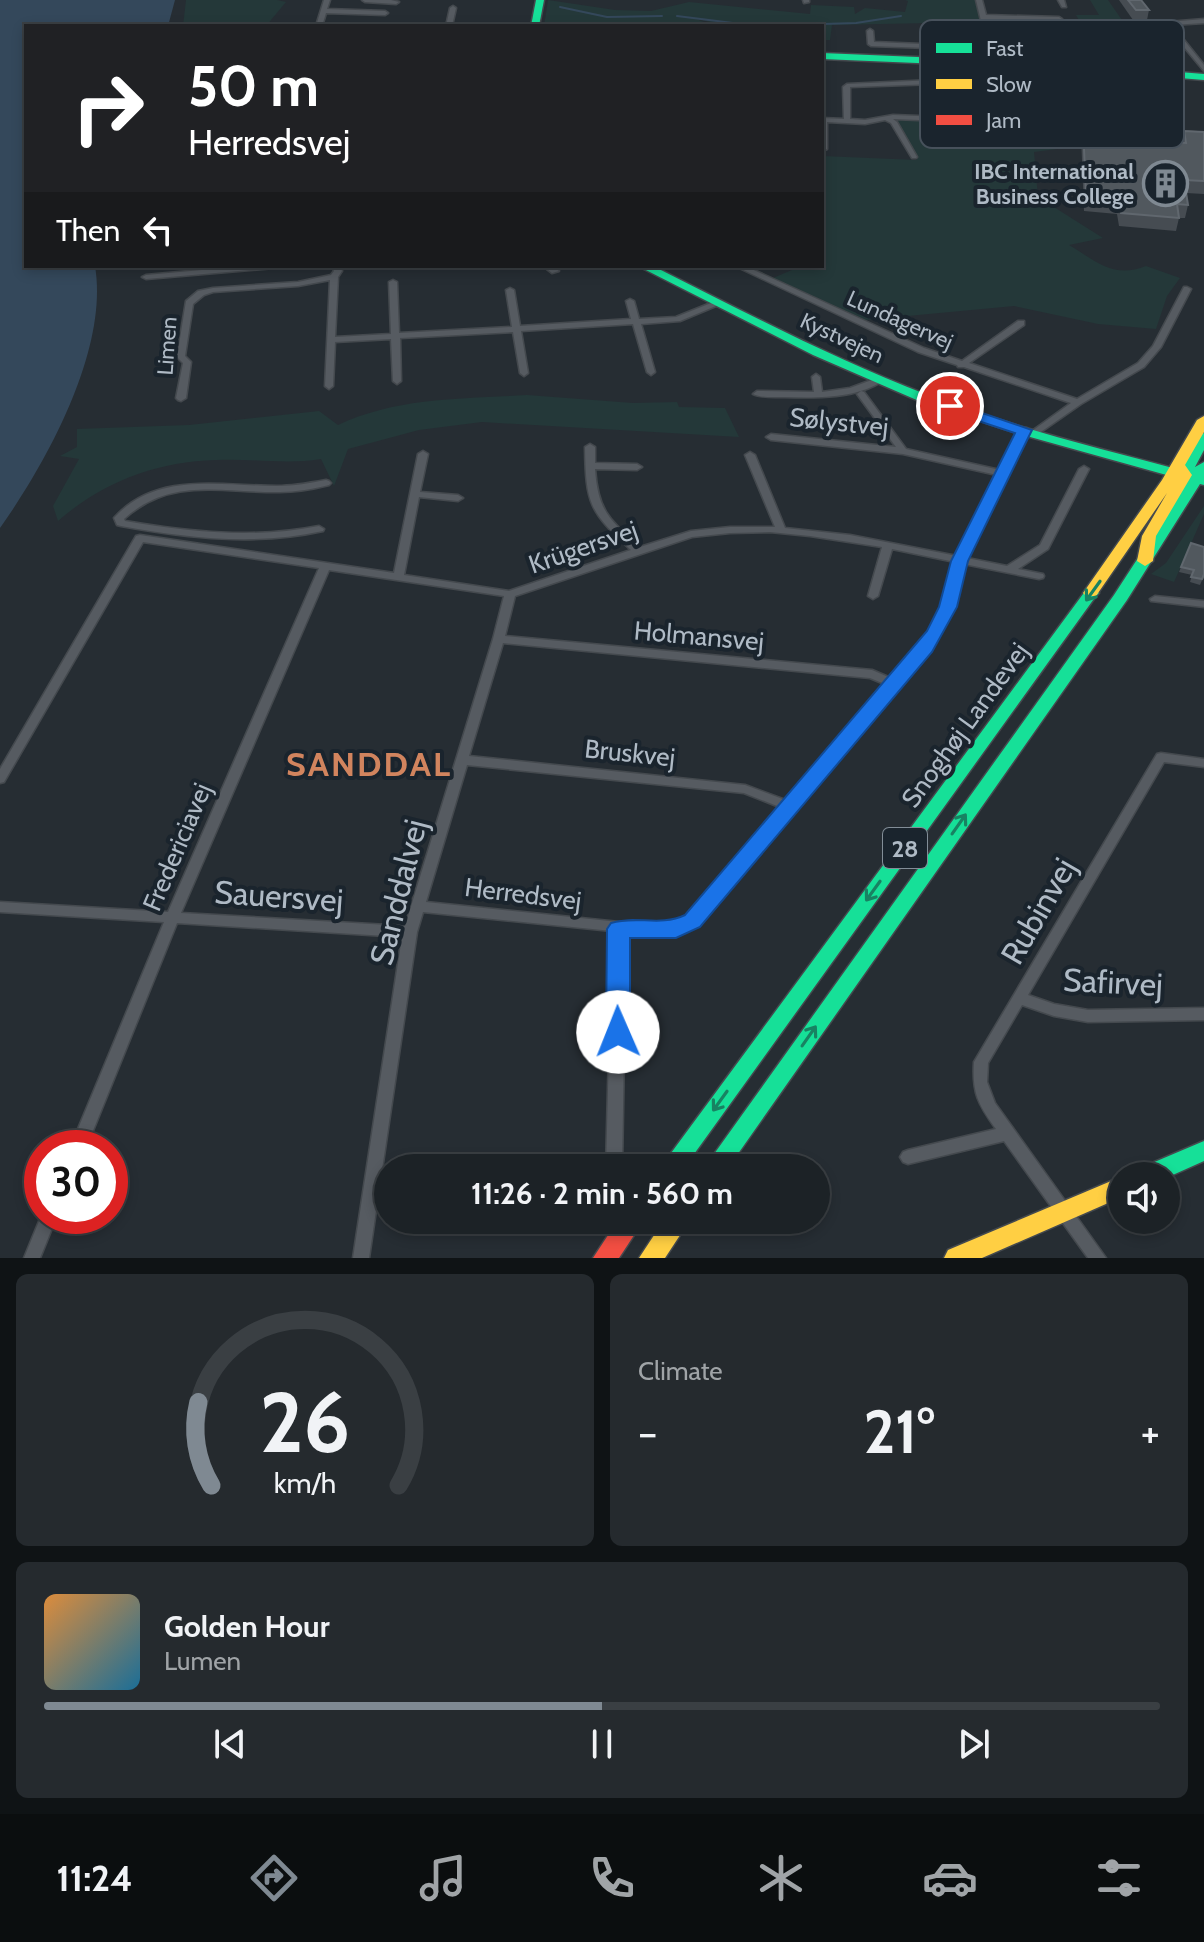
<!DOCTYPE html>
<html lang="en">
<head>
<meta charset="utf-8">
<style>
  :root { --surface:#1c2226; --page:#252a2e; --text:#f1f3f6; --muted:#a0a4a7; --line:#3a3f43; --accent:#7f8992 }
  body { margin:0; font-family:Cabin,sans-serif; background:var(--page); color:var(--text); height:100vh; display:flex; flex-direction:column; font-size:30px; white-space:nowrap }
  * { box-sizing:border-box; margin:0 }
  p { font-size:26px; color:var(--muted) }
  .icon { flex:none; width:44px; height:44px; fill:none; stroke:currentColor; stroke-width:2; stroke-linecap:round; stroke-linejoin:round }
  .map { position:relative; height:1258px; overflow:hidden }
  .drawer { display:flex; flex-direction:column; gap:16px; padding:16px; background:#0f1315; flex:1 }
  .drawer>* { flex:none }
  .banner { position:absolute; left:24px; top:24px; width:800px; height:244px; border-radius:0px; box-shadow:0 4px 12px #0003,0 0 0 2px var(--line); background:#202124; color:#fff; overflow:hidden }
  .fabs { position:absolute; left:1108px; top:1162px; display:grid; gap:16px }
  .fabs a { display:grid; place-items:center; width:72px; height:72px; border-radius:50%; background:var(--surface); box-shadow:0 4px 12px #0003,0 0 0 2px var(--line); font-size:40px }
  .speed { position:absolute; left:24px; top:1130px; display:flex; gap:16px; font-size:40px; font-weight:700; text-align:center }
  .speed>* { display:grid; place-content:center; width:104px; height:104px; border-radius:50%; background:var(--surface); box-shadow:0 4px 12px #0003,0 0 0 2px var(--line); line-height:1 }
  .speed .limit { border:12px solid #d22; background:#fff; color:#111 }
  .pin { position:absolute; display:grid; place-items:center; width:68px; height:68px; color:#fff; margin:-34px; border:4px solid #fff; border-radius:50%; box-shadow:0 2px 8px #0007 }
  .me { position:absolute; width:88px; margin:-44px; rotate:359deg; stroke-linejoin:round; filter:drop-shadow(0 0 6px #0008) }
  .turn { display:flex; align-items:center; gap:28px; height:168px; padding:0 32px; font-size:36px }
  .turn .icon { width:104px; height:104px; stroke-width:2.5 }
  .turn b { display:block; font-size:56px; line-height:68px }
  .then { display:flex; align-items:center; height:76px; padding:0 32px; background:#0003; gap:16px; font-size:30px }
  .big { font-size:60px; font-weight:700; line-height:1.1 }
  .drawer .widget { flex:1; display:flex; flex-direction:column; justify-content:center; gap:12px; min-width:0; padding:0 28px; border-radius:12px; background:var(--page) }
  .drawer .dial { align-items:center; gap:0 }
  .dial svg { height:208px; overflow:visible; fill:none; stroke:var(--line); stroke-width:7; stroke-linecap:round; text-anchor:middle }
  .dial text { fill:var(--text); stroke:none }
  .song { display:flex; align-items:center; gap:24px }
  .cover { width:96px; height:96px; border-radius:12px; background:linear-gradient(135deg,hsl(30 70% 55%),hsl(200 70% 35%)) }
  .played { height:8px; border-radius:4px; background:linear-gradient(90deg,var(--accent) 50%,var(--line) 50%) }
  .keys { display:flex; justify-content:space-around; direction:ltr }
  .heat { display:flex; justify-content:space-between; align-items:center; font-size:44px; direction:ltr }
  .drawer .tiles { flex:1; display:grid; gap:16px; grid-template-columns:1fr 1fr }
  .widget:last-child { grid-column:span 2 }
  .trip { position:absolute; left:374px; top:1154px; width:456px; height:80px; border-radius:40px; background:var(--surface); box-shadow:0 4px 12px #0003,0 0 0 2px var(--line); font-weight:700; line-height:80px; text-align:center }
  .tabs { display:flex; height:128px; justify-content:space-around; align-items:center; background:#0b0e0f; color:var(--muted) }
  .tabs .icon { width:56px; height:56px }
  .tabs .active { color:var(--accent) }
  .tabs b { font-size:36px; color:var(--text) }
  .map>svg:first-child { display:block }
  .green { fill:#243839 }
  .water { fill:#34485b }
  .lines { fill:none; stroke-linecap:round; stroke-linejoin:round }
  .stream { stroke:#34485b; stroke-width:2 }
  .street-casing { stroke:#44494e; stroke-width:3 }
  .fast-casing { stroke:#44494e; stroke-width:3 }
  .slow-casing { stroke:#44494e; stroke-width:3 }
  .jam-casing { stroke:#44494e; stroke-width:3 }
  .street { fill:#565b61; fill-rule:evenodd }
  .fast { fill:#16e098; fill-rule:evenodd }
  .slow { fill:#ffcf43; fill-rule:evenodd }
  .jam { fill:#f24e42; fill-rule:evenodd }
  .wall { fill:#464c52 }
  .building { fill:#51585e; stroke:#60676e; stroke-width:2 }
  .oneway { stroke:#188262 }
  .route { fill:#1a73e8; stroke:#114b97; stroke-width:2 }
  .labels { text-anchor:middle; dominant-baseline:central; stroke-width:8; stroke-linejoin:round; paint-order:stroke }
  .far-poi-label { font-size:22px; font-weight:bold; fill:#afbac5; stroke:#1a242d; text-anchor:end }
  .far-street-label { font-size:22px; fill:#afbac5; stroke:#1a242d }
  .shield { fill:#1a242d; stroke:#828d97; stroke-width:2 }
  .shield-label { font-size:24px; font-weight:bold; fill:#afbac5 }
  .street-label { font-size:26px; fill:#afbac5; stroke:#1a242d }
  .near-street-label { font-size:32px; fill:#afbac5; stroke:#1a242d }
  .district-label { font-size:34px; font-weight:bold; letter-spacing:2px; fill:#d1845e; stroke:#1a242d }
  .key { fill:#1a242d; stroke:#47515b; stroke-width:2 }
  .key-label { font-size:22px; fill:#afbac5 }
</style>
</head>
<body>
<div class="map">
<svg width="1204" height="1258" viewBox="0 0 1204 1258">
  <rect width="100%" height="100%" fill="#262d33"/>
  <g class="green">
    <path d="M 186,0 L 277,0 L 286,2 L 266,26 L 183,26 Z"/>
    <path d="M 548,0 L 615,10 L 651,11 L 689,2 L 810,14 L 811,5 L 854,7 L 855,14 L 865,8 L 905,12 L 908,1 L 905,0 L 975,0 L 980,22 L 832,25 L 830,40 L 822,40 L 822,26 L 728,26 L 696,19 L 715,26 L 544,26 Z"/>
    <path d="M 1090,0 L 1108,0 L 1124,23 L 1099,24 L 1129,68 L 1106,66 L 1076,15 L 1099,15 Z"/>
    <path d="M 896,119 L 1057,126 L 1065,148 L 1034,152 L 1038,197 L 1103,238 L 1069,245 C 1097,262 1114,279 1146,266 L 1180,278 L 1167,296 L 1156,329 L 1098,324 L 1014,306 L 865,320 L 773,278 L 792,270 L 789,266 L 822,266 L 822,156 L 917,160 Z"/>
    <path d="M 527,395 L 633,403 L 677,402 L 679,407 L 725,408 L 739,437 L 482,422 L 419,430 L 348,449 L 334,486 L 321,459 C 285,465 252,458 216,460 C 155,462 103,482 58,521 L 53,506 L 79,459 L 60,456 L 77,447 L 77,429 L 189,425 L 319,411 L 338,425 C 397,397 462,399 527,395 Z"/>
    <path d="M 1204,506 L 1204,514 L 1174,582 L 1151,574 L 1166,563 Z"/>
  </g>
  <path class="water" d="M 0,0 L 175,0 L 168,26 L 26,26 L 26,266 L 95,266 C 109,349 47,462 0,528 Z"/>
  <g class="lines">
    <g class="stream">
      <path d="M 560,7 L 607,17 L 662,16"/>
      <path d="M 677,16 L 757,26 L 856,23 L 901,16"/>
    </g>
    <defs>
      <g id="street">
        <path d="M 324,0 L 330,0 L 327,9 L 385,11 L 388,13 L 385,15 L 326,13 L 322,26 L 316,26 Z"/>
        <path d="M 362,0 L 391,0 L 399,2 L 396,4 L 365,2 Z"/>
        <path d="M 803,0 L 809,0 L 809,2 L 804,3 Z"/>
        <path d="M 976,0 L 982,0 L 986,15 L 1059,17 L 1062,19 L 1059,21 L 1039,20 L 1049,48 L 1070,49 L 1073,51 L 1072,52 L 1025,50 L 1025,48 L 1027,47 L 1043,48 L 1033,20 L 986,19 L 997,63 L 1005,78 L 1050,121 L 1204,133 L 1204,137 L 1048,125 L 893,119 L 897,122 L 917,157 L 916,158 L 912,158 L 891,123 L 885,120 L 865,124 L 827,122 L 827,149 L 822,151 L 822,118 L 844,119 L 843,87 L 847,84 L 934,80 L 969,74 L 959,68 L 958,67 L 961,65 L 983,77 L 1017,109 L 1017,114 L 999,115 L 999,113 L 1012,110 L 974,77 L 934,84 L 850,87 L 850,119 L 865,120 L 893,115 L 1042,121 L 1000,80 L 991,63 L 988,50 L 871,46 L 868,44 L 867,31 L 870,29 L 873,31 L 874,42 L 945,45 L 942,31 L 945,29 L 948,31 L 951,45 L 987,46 Z"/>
        <path d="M 1058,0 L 1064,0 L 1066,7 L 1062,7 Z"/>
        <path d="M 453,6 L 456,8 L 452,26 L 446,26 L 450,8 Z"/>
        <path d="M 1204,19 L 1204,23 L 1172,25 L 1204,65 L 1204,71 L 1165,24 L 1168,22 Z"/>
        <path d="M 246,266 L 278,266 L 274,268 L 146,279 L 142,277 L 146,275 Z"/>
        <path d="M 332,266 L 340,266 L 342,271 L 338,277 L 335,337 L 391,334 L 389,282 L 393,280 L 397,282 L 399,333 L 512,327 L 506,290 L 510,288 L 514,290 L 520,326 L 631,319 L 626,301 L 630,299 L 634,301 L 639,319 L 676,317 L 716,301 L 719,301 L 723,303 L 680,321 L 641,324 L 655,372 L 651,375 L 647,372 L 633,324 L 521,331 L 528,373 L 524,376 L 520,373 L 513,332 L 400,338 L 401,381 L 397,384 L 393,381 L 391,339 L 335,342 L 333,386 L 329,389 L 325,386 L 330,280 L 298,286 L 213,292 L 204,295 L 193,304 L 185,356 L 191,362 L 186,398 L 181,401 L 178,400 L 176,398 L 183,363 L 177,357 L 186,301 L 198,291 L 213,288 L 298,282 L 331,275 L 334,271 Z"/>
        <path d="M 543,266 L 552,266 L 559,271 L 552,273 Z"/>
        <path d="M 735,266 L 745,266 L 924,348 L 962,361 L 1018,321 L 1024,321 L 1024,325 L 969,363 L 1077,399 L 1138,363 L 1153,346 L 1184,287 L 1187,287 L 1191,289 L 1161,347 L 1144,367 L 1081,404 L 1035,436 L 1030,433 L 1032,431 L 1071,403 L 964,367 L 958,367 L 957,365 L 918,352 Z"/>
        <path d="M 816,374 L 820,377 L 822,392 L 850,388 L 880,377 L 884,380 C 857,399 816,398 784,397 C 773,397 761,398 753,394 L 757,391 L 814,392 L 812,377 Z"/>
        <path d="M 861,391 L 864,392 L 906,449 L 1000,470 L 1021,428 L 1027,428 L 1029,430 L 967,558 L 1007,566 L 1040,545 L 1079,469 L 1084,466 L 1089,469 L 1048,549 L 1018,569 L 1043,574 L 1044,576 L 1043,578 L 1039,579 L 964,564 L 953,607 L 929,651 L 698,925 C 669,938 656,936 626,933 L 622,1168 L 606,1168 L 612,931 L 423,912 L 417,932 L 369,1258 L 353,1258 L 402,937 L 177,923 L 86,1148 L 70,1148 L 164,922 L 0,912 L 0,902 L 168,912 L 319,568 L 143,542 L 4,782 L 0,783 L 0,769 L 136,536 L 140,535 L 394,573 L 418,454 L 423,451 L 428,454 L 420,492 L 458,495 L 463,498 L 458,501 L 419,497 L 404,575 L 509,591 L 631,550 C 589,511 586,504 585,447 L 590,444 L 595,447 L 595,463 L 637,464 L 642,467 L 637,470 L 595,469 C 598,512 610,520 640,547 L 691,531 L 730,527 L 775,527 L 745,455 L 750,452 L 755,455 L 785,528 L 850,535 L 957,556 L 997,475 L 903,454 L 771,440 L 766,437 L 771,434 L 896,447 L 857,394 ZM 770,532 L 810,536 L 882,547 L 868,596 L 873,599 L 878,596 L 892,549 L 955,562 L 943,607 L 920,646 L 893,679 L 872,670 L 505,636 L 515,596 L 692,537 L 730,533 ZM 329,570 L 504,596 L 493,639 L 405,926 L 181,913 ZM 503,643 L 870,678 L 887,685 L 788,801 L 745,785 L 469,756 ZM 467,765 L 744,793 L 782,808 L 688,917 L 674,924 L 658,926 L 426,902 Z"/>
        <path d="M 326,480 L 329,481 L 331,483 L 329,485 C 313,489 296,492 280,492 C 223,493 171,476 124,519 L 125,521 C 190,532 253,539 319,526 L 324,529 L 323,531 C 255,546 188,538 121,526 L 117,525 L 114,518 C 156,471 221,486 277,486 C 294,486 310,483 326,480 Z"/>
        <path d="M 1155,596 L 1204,601 L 1204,607 L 1151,601 L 1150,599 Z"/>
        <path d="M 1161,753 L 1204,759 L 1204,767 L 1164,762 L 1028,995 L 1054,1004 L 1088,1010 L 1204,1008 L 1204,1020 L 1088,1022 L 1054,1016 L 1022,1005 L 988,1063 L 987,1082 L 995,1103 L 1106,1258 L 1088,1258 L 1004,1141 L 908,1164 L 903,1162 L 900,1157 L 903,1152 L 908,1150 L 996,1129 C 978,1104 972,1093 974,1062 L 1157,754 Z"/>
        <path d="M 42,1214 L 42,1216 L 57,1216 L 40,1258 L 24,1258 Z"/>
      </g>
      <g id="fast">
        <path d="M 536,0 L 544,0 L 539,26 L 531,26 Z"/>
        <path d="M 822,53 L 1080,64 L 1204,74 L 1204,80 L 1080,70 L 822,59 Z"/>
        <path d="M 638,266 L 653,266 C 743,311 833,359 928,395 C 1011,427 1098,448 1184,471 L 1181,467 L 1197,437 L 1204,433 L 1204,450 L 1195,467 L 1204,462 L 1204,485 L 1200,484 L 1127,600 L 728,1168 L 704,1168 L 1114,595 L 1188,481 L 1023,435 L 919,401 L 813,355 Z"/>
        <path d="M 1091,588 L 1096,590 L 1099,593 L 1096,596 L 684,1168 L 660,1168 L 1086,590 Z"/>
        <path d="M 1204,1141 L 1204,1161 L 1166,1178 L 1166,1176 L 1135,1176 L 1138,1169 Z"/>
      </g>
      <g id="slow">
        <path d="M 1204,416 L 1204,432 L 1185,465 L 1192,475 L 1156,536 L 1153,561 L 1145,566 L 1137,561 L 1142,536 L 1167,493 L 1096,596 L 1086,596 L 1083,593 L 1162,480 L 1197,420 Z"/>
        <path d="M 1123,1176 L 1122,1197 L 982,1258 L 944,1258 L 948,1250 Z"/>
        <path d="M 664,1220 L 690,1220 L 665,1258 L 639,1258 Z"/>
      </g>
      <path id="jam" d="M 618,1220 L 644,1220 L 619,1258 L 593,1258 Z"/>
    </defs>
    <use href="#street" class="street-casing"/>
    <use href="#fast" class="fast-casing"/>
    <use href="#slow" class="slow-casing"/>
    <use href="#jam" class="jam-casing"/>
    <use href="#street" class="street"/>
    <use href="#fast" class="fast"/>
    <use href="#slow" class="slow"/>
    <use href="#jam" class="jam"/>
  </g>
  <g class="wall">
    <path d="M 1119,0 L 1141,0 L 1149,10 L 1147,20 L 1133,20 Z"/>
    <path d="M 1083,124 L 1109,140 L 1130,141 L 1130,139 L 1181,143 L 1184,131 L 1204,132 L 1204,194 L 1186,193 L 1188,205 L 1185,218 L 1179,218 L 1176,231 L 1119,226 L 1117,214 L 1084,211 L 1081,136 Z"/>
    <path d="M 1204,547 L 1204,579 L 1203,578 L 1200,585 L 1190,582 L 1192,575 L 1179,572 L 1181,567 Z"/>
  </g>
  <g class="building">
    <path d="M 1128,0 L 1141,0 L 1149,10 L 1136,10 Z"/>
    <path d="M 1083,124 L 1107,127 L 1109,140 L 1130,141 L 1130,139 L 1186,143 L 1184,131 L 1204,132 L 1204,181 L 1184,180 L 1188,205 L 1177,204 L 1179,218 L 1121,213 L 1120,201 L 1086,198 Z"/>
    <path d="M 1191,543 L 1204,547 L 1204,574 L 1202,579 L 1191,577 L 1194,570 L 1181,567 Z"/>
  </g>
  <defs><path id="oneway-shaft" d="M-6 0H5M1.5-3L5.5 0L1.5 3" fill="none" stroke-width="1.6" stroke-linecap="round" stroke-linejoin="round" transform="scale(2)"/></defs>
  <g class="oneway">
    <use href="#oneway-shaft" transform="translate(1093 591) rotate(126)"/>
    <use href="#oneway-shaft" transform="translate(959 824) rotate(-55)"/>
    <use href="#oneway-shaft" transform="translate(873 891) rotate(126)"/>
    <use href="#oneway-shaft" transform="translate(809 1036) rotate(-55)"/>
    <use href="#oneway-shaft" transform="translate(720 1101) rotate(126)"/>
  </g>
  <path class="route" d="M 950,402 L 1032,430 L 968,561 L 957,607 L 932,652 L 700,927 L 676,938 L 630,938 L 630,1032 L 626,1039 L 618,1041 L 609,1039 L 606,1032 L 607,929 L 611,923 C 636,915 660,927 685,915 L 927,631 L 939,607 L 951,561 L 1015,433 L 945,410 L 942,406 Z"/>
  <defs>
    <symbol id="building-ring" viewBox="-11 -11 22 22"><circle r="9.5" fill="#1a242d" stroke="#7f8992" stroke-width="1.5"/><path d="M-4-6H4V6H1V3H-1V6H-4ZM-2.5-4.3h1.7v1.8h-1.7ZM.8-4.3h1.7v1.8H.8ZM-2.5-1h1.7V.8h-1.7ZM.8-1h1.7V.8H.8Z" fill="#7f8992"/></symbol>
  </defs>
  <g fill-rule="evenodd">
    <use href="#building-ring" x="1140" y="158" width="51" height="51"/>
  </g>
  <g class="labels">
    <g class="far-poi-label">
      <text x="1134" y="171">IBC International<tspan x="1134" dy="25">Business College</tspan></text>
    </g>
    <g class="far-street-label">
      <text transform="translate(900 320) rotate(24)">Lundagervej</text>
      <text transform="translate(842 338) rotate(25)">Kystvejen</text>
      <text transform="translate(167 346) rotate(-86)">Limen</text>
    </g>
    <rect class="shield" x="883" y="828" width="44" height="40" rx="6"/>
    <g class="shield-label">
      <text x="905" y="848">28</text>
    </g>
    <g class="street-label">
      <text transform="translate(839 422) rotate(6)">Sølystvej</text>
      <text transform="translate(583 547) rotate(-19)">Krügersvej</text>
      <text transform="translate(699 636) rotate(5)">Holmansvej</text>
      <text transform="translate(965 725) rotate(-54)">Snoghøj Landevej</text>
      <text transform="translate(630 753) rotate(6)">Bruskvej</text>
      <text transform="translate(177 847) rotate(-67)">Fredericiavej</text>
      <text transform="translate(523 894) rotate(7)">Herredsvej</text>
    </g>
    <g class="near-street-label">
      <text transform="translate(398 892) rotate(-76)">Sanddalvej</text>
      <text transform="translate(279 896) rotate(4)">Sauersvej</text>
      <text transform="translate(1038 911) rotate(-60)">Rubinvej</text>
      <text transform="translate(1113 982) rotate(3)">Safirvej</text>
    </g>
    <g class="district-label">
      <text x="369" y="764">SANDDAL</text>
    </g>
  </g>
  <rect x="920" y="20" width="264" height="128" rx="12" class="key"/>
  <rect x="936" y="43" width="36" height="10" fill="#16e098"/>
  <rect x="936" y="79" width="36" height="10" fill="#ffcf43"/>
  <rect x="936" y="115" width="36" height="10" fill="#f24e42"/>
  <g class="key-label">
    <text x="986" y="56">Fast</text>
    <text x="986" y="92">Slow</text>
    <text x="986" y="128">Jam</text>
  </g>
</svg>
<div class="fabs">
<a><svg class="icon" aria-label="sound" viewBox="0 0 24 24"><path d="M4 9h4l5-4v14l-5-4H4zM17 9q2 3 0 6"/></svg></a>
</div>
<div class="speed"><div class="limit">30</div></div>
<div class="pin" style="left:950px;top:406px;background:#d93025"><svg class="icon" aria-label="arrive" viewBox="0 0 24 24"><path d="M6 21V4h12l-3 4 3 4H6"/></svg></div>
<svg class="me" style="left:618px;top:1032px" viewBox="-20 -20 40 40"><circle r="19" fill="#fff"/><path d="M0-13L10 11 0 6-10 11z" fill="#1a73e8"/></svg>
<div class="trip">11:26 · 2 min · 560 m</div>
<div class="banner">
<div class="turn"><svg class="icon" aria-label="right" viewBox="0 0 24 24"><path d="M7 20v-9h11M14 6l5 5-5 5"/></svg><div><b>50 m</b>Herredsvej</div></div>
<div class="then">Then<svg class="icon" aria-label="left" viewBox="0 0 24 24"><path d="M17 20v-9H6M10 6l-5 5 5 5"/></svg></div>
</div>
</div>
<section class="drawer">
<div class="tiles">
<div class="widget dial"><svg viewBox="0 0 100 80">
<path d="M14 69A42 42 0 1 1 86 69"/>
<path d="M14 69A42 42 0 0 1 9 37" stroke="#7f8992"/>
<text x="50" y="56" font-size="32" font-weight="700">26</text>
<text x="50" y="72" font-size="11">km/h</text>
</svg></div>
<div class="widget"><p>Climate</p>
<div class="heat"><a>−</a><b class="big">21°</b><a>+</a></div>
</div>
<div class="widget">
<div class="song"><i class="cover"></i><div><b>Golden Hour</b><p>Lumen</p></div></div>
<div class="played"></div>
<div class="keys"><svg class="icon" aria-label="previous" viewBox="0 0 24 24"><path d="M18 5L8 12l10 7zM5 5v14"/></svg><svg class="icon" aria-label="pause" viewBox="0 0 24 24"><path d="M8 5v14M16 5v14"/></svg><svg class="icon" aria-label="next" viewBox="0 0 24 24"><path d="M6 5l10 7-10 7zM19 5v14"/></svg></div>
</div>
</div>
</section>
<nav class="tabs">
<b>11:24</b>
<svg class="icon active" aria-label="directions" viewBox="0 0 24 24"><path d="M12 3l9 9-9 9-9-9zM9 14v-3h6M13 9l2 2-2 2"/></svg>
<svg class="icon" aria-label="music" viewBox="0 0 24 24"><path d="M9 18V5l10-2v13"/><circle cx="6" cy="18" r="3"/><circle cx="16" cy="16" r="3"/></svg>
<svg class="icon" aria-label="phone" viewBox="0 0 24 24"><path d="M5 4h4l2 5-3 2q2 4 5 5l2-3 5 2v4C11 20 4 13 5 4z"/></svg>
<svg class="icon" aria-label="climate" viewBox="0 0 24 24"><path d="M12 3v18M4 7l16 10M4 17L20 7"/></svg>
<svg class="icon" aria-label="car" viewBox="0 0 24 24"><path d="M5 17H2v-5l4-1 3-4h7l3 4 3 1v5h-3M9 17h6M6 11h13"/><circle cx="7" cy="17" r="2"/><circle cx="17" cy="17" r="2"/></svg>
<svg class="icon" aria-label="filters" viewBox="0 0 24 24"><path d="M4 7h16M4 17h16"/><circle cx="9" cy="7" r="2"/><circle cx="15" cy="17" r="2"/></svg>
</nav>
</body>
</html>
